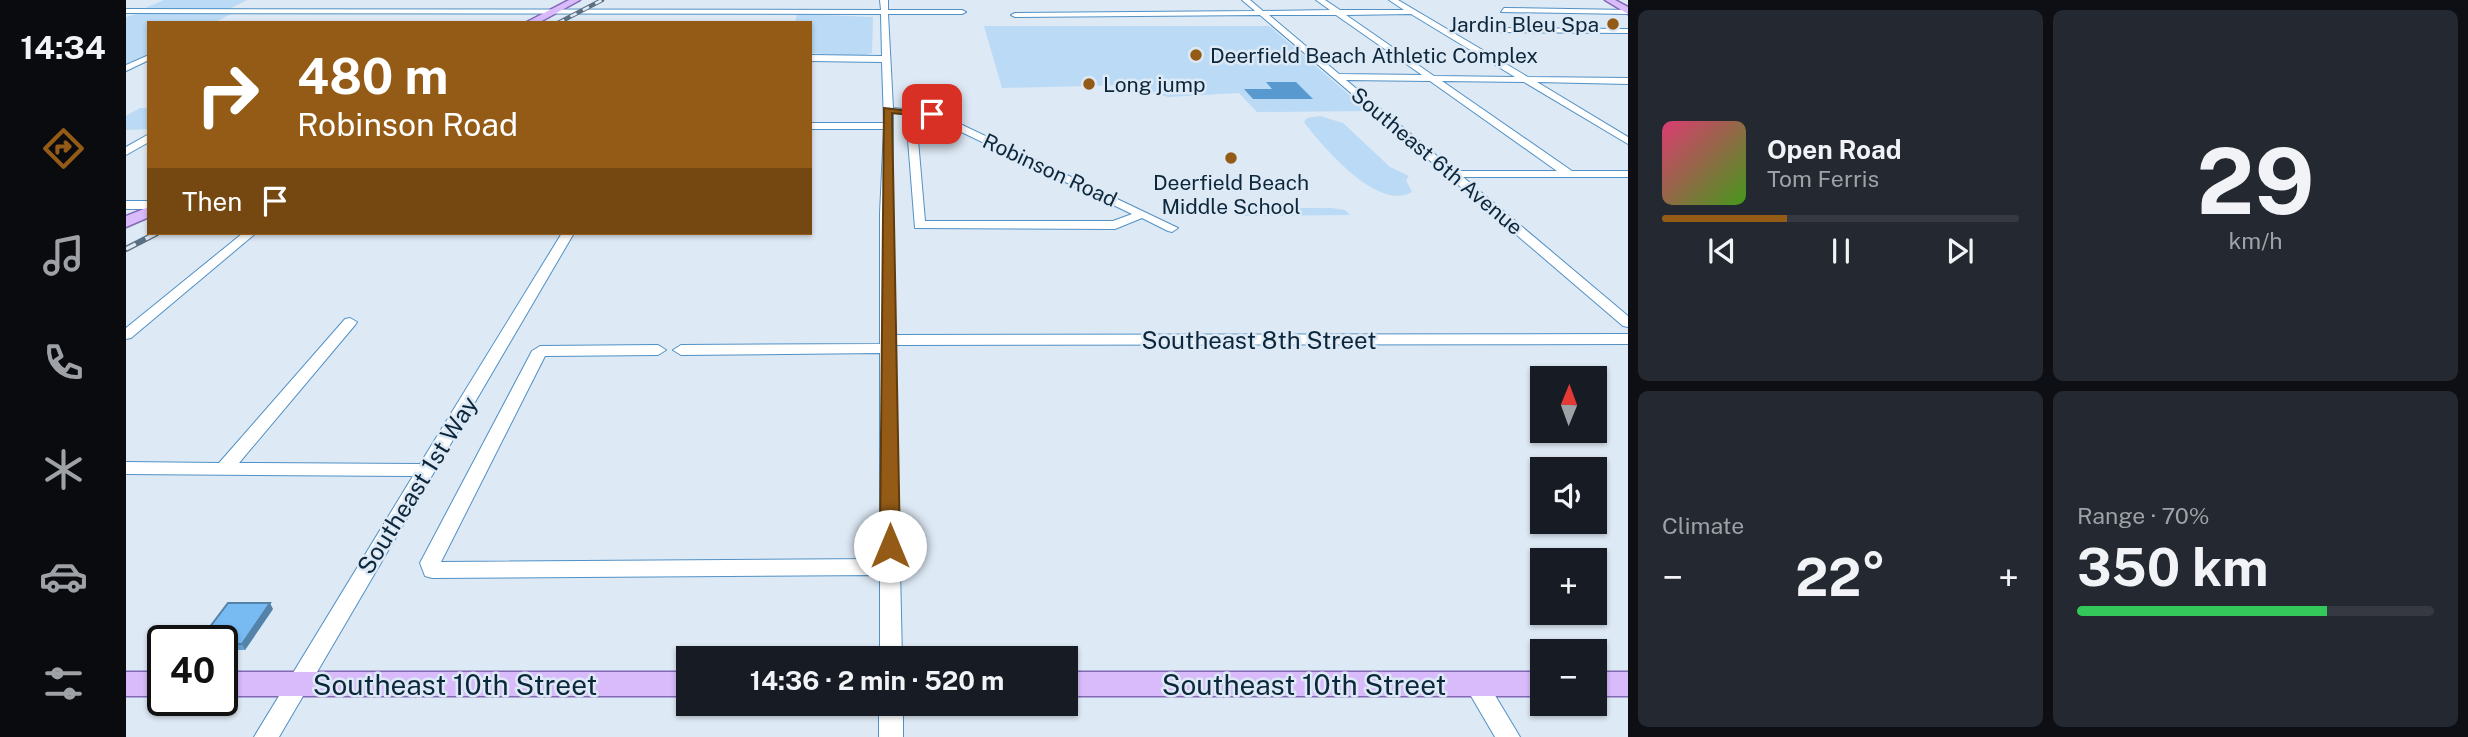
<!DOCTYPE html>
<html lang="en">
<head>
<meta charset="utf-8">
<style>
  :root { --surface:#171b24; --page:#242831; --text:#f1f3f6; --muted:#9ea1a6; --line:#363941; --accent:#935b16 }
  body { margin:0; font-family:"Public Sans",sans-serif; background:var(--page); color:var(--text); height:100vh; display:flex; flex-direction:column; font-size:26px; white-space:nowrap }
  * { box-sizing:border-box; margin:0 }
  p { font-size:23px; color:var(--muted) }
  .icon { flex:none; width:38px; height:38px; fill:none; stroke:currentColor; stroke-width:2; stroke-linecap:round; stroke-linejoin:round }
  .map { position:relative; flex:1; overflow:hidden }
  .panel { display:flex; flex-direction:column; gap:10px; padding:10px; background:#0d0f14; width:840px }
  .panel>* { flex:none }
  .top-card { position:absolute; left:21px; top:21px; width:665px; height:214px; border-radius:0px; box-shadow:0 2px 5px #0004; background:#935b16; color:#fff; overflow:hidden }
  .needle { width:46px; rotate:1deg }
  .buttons { position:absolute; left:1404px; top:366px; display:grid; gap:14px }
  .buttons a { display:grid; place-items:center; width:77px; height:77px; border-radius:0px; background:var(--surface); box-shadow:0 2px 5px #0004; font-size:35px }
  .speed { position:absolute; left:21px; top:625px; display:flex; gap:14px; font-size:35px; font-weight:700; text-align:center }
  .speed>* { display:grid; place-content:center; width:91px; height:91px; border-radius:50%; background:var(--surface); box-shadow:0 2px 5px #0004; line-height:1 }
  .speed .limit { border:4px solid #111; border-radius:10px; background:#fff; color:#111 }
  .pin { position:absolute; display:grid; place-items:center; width:60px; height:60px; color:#fff; margin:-30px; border-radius:14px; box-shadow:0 4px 10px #0006 }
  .me { position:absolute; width:77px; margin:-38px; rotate:0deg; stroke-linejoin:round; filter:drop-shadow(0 0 5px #0008) }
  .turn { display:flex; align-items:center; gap:24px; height:147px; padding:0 35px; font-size:32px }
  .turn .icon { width:91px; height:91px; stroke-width:2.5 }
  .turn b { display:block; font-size:49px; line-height:60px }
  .then { display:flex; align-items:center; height:66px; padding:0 35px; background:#0003; gap:14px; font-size:26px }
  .big { font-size:52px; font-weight:700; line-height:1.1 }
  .panel .tile { flex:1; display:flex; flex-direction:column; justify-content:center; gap:10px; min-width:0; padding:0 24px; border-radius:10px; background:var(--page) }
  .panel .dial { align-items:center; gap:0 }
  .dial b { font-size:91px; line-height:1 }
  .song { display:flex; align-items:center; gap:21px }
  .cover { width:84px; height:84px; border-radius:10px; background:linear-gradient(135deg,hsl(340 70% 55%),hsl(100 70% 35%)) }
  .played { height:7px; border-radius:4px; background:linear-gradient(90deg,var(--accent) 35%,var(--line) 35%) }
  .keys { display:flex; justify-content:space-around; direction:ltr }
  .heat { display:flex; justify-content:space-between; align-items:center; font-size:38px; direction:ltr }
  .charge { height:10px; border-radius:5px; background:linear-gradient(90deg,#34c759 70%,var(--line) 0) }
  .panel .tiles { flex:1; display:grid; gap:10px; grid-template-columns:repeat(2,1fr) }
  .trip { position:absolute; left:550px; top:646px; width:402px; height:70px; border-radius:0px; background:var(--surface); box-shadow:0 2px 5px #0004; font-weight:700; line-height:70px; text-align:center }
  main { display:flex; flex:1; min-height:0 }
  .tab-bar { display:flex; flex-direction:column; width:126px; justify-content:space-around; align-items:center; background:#090b0e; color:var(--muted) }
  .tab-bar .icon { width:49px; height:49px }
  .tab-bar .selected { color:var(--accent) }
  .tab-bar b { font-size:32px; color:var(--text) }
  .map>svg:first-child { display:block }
  .green { fill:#badaf5 }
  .water { fill:#589ad0 }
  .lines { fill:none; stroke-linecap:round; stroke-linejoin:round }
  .minor-casing { stroke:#5191c5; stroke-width:2 }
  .major-casing { stroke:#8169b6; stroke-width:3 }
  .minor { fill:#fff; fill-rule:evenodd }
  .major { fill:#d9bbfb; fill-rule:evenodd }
  .rail-far1-casing { stroke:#5b7082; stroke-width:4.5 }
  .rail-casing { stroke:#5b7082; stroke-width:6 }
  .rail-far1 { stroke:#dde9f5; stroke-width:2.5; stroke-dasharray:7; stroke-linecap:butt }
  .rail { stroke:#dde9f5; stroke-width:3.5; stroke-dasharray:11; stroke-linecap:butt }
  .wall { fill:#67a1d1 }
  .shaded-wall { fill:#5483aa }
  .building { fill:#78bbf3; stroke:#5483aa; stroke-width:2 }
  .route { fill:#935b16; stroke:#603b0e; stroke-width:2 }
  .poi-dot { fill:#935b16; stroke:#dde9f5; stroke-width:2.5 }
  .labels { text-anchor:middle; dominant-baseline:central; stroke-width:5; stroke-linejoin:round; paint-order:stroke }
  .far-poi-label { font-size:21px; fill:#0c273c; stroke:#dde9f5; text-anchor:start }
  .far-street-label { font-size:21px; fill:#0c273c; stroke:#dde9f5 }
  .street-label { font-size:24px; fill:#0c273c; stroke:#dde9f5 }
  .near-street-label { font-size:28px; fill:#0c273c; stroke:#dde9f5 }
</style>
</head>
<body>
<main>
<nav class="tab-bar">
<b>14:34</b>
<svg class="icon selected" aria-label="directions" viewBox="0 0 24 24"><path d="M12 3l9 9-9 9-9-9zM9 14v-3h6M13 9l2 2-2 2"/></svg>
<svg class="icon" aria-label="music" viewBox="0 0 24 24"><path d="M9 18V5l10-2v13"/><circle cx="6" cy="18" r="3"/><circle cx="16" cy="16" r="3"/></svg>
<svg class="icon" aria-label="phone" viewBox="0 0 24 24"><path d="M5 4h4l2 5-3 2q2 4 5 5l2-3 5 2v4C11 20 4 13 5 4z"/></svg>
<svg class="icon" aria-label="climate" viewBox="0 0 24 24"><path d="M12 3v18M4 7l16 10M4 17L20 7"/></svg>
<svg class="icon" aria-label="car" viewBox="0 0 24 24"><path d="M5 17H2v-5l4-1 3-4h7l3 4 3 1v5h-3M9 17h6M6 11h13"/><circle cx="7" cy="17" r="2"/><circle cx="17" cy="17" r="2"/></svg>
<svg class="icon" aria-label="filters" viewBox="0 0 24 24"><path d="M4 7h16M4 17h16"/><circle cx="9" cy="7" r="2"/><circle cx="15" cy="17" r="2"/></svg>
</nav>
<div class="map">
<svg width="1502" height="737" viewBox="0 0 1502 737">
  <rect width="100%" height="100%" fill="#dde9f5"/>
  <g class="green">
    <path d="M 38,0 L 121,0 L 103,9 L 17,9 Z"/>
    <path d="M 17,12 L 109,12 L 87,23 L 23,23 L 23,54 L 0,65 L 0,17 Z"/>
    <path d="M 671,14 L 747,17 L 746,53 L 736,56 L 684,53 L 684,23 L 669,23 Z"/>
    <path d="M 858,26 L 1143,26 L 1242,111 L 1131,112 L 1113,93 L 1042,97 L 1001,85 L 876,88 Z"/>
    <path d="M 14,108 L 23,108 L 23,129 L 0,130 L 0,116 Z"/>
    <path d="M 1194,116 L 1217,123 L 1264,167 L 1283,176 L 1280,180 L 1286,192 C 1252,212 1197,147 1178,122 L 1181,118 Z"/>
    <path d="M 1115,208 L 1205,208 L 1219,210 L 1224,215 L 1117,216 L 1109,210 Z"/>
  </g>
  <path class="water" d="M 1140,82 L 1170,82 L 1187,99 L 1127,99 L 1118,89 L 1146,89 Z"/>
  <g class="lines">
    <defs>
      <g id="minor">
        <path d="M 754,0 L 762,0 L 762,10 L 836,10 L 840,12 L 836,14 L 762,14 L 767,108 L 809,112 L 1052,228 L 1046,232 L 1042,231 L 1016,218 L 989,229 L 789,228 L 782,140 L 787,137 L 792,140 L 799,221 L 987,221 L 1006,214 L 804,117 L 767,113 L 766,213 L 769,335 L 1502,334 L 1502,344 L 769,345 L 776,658 L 754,658 L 754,575 L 306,578 L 299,576 L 294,563 L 406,351 L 414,346 L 532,345 L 540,350 L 532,355 L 419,356 L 315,562 L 754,559 L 754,353 L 555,355 L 547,350 L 555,345 L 754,344 L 754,213 L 758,129 L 684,129 L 684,123 L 758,123 L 756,62 L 684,61 L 684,55 L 756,56 L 755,14 L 0,13 L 0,9 L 755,10 Z"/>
        <path d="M 1116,0 L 1124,0 L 1137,11 L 1204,10 L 1190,0 L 1199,0 L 1214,10 L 1278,10 L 1263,0 L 1272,0 L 1402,77 L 1502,78 L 1502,84 L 1411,82 L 1502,137 L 1502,144 L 1398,82 L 1316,81 L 1446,171 L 1502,171 L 1502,177 L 1337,177 L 1502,316 L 1502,327 L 1497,326 L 1134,15 L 889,17 L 885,15 L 889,13 L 1129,11 ZM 1285,14 L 1389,77 L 1308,76 L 1220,15 ZM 1143,15 L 1210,15 L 1296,75 L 1213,74 ZM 1220,80 L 1304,81 L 1431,171 L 1329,171 Z"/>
        <path d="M 1378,8 L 1502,10 L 1502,14 L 1375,12 Z"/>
        <path d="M 1367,28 L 1502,29 L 1502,33 L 1370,32 Z"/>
        <path d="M 23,55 L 23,60 L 0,71 L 0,65 Z"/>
        <path d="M 23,134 L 23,142 L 0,155 L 0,147 Z"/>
        <rect x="0" y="201" width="23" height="8"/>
        <path d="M 117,233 L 130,233 L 5,338 L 0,339 L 0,328 Z"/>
        <path d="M 436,233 L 448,233 L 153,737 L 128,737 L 287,476 L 0,474 L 0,462 L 93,463 L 219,319 L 224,318 L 231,322 L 229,325 L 113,463 L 294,464 Z"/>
        <path d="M 1350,674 L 1358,677 L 1394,737 L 1369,737 L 1338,684 L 1342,677 Z"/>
        <rect x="753" y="704" width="24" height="33"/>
      </g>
      <g id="major">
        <path d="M 443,0 L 454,0 L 412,23 L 399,23 Z"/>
        <path d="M 1479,0 L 1489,0 L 1502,7 L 1502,14 Z"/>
        <path d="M 23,207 L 23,217 L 0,227 L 0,216 Z"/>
        <rect x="0" y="672" width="37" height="24"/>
        <rect x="96" y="672" width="466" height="24"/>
        <rect x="940" y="672" width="476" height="24"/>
        <rect x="1468" y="672" width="34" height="24"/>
      </g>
    </defs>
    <use href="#minor" class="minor-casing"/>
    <use href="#major" class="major-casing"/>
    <use href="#minor" class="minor"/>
    <use href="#major" class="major"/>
    <defs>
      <path id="rail-far1" d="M 432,23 L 476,0"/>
      <path id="rail" d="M 0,249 L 31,233"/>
    </defs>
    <use href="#rail-far1" class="rail-far1-casing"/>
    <use href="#rail" class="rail-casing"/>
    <use href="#rail-far1" class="rail-far1"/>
    <use href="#rail" class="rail"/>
  </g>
  <path class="wall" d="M 147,609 L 119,650 L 96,650 L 96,640 Z"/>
  <path class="shaded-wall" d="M 144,603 L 147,609 L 119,650 L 116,644 Z"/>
  <path class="building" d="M 102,603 L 144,603 L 116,644 L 96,644 L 96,640 L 74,640 Z"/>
  <path class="route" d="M 758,108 L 811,114 L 806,117 L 766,113 L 774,546 L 772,551 L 757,551 L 754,546 Z"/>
  <g class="poi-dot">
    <circle cx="1487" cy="24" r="7"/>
    <circle cx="1070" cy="55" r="7"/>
    <circle cx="963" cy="84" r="7"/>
    <circle cx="1105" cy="158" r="7"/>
  </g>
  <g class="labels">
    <g class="far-poi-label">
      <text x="1473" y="24" text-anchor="end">Jardin Bleu Spa</text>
      <text x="1084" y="55">Deerfield Beach Athletic Complex</text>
      <text x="977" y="84">Long jump</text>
      <text x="1105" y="182" text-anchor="middle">Deerfield Beach<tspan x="1105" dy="24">Middle School</tspan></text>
    </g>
    <g class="far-street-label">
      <text transform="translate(1311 161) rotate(40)">Southeast 6th Avenue</text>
      <text transform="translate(924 170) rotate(25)">Robinson Road</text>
    </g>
    <g class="street-label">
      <text x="1133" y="340">Southeast 8th Street</text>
      <text transform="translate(291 485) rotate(-58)">Southeast 1st Way</text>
    </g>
    <g class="near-street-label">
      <text x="329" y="684">Southeast 10th Street</text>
      <text x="1178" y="684">Southeast 10th Street</text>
    </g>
  </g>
</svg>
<div class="buttons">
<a><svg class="needle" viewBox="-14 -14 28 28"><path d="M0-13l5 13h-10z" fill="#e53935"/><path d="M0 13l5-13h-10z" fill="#9ea1a6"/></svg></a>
<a><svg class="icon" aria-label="sound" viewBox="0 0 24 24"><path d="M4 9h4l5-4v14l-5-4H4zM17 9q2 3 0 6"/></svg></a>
<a>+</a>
<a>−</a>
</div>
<div class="speed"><div class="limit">40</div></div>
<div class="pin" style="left:806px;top:114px;background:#d93025"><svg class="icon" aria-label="arrive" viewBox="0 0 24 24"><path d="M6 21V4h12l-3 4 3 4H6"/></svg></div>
<svg class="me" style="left:764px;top:546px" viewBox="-20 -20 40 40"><circle r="19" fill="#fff"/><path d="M0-13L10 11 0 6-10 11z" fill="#935b16"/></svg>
<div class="trip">14:36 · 2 min · 520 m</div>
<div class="top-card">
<div class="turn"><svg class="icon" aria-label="right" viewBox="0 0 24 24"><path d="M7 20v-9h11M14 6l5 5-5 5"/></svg><div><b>480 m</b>Robinson Road</div></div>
<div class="then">Then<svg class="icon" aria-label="arrive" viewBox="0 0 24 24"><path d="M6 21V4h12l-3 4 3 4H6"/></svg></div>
</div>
</div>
<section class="panel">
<div class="tiles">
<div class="tile">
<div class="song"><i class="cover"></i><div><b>Open Road</b><p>Tom Ferris</p></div></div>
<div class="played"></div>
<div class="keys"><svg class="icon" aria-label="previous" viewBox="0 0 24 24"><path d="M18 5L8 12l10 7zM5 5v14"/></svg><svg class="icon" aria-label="pause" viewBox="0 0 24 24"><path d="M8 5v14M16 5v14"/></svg><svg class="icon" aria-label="next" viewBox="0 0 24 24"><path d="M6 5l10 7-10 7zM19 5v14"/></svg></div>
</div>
<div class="tile dial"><b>29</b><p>km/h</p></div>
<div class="tile"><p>Climate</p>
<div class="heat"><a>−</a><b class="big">22°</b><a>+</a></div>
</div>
<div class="tile"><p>Range · 70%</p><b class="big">350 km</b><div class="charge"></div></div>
</div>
</section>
</main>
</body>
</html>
